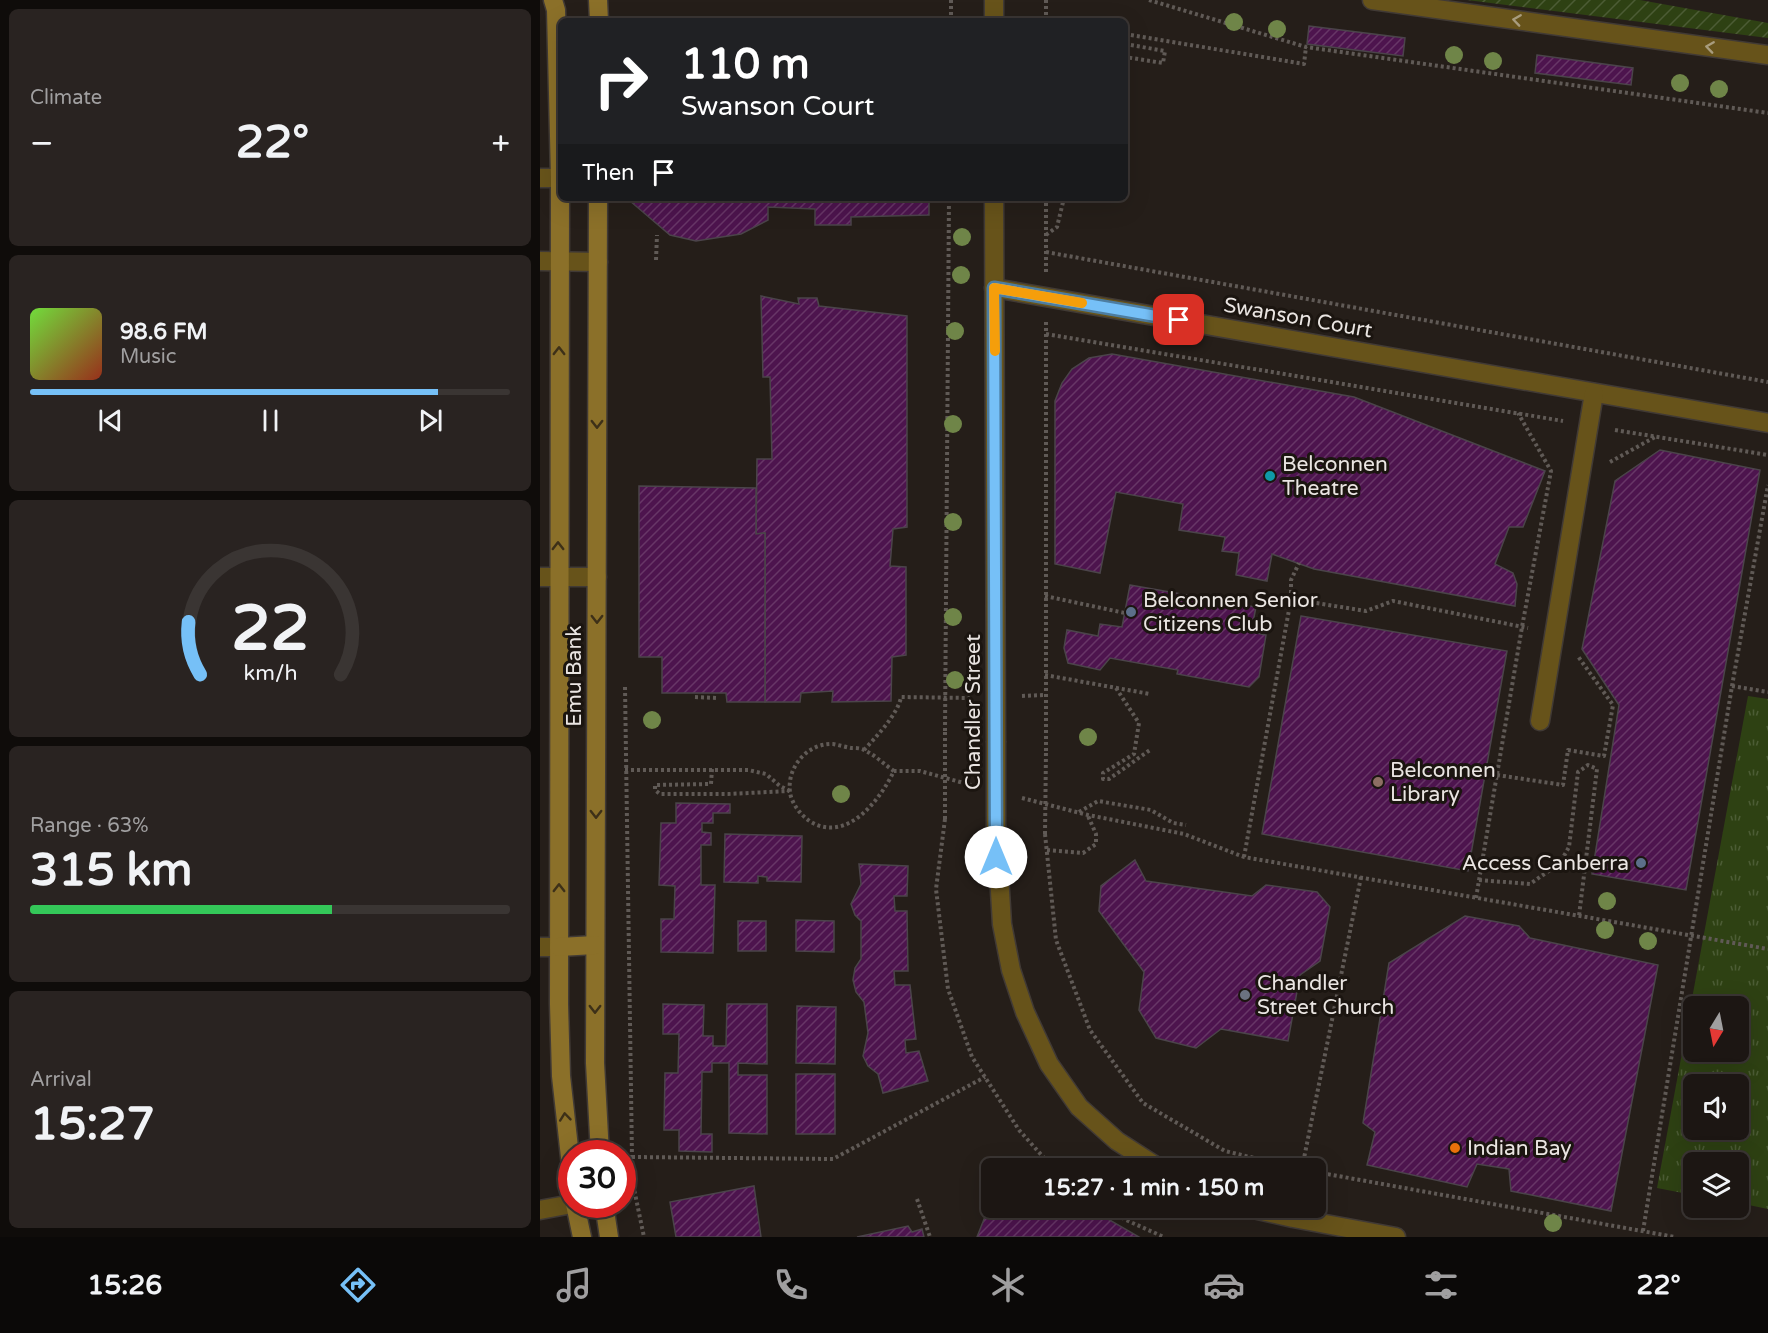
<!DOCTYPE html>
<html lang="en">
<head>
<meta charset="utf-8">
<style>
  :root { --surface:#1c1613; --page:#292321; --text:#f1f3f6; --muted:#a09fa0; --line:#3a3533; --accent:#76c0f7 }
  body { margin:0; font-family:"Varela Round",sans-serif; background:var(--page); color:var(--text); height:100vh; display:flex; flex-direction:column; font-size:22px; white-space:nowrap }
  * { box-sizing:border-box; margin:0 }
  p { font-size:20px; color:var(--muted) }
  .icon { flex:none; width:33px; height:33px; fill:none; stroke:currentColor; stroke-width:2; stroke-linecap:round; stroke-linejoin:round }
  .map { position:relative; flex:1; overflow:hidden }
  .side { display:flex; flex-direction:column; gap:9px; padding:9px; background:#0f0c0a; width:540px }
  .side>* { flex:none }
  .hud { position:absolute; left:18px; top:18px; width:570px; height:183px; border-radius:9px; box-shadow:0 6px 24px #0002,0 0 0 2px var(--line); background:#202124; color:#fff; overflow:hidden }
  .needle { width:39px; rotate:190deg }
  .controls { position:absolute; left:1143px; top:996px; display:grid; gap:12px }
  .controls a { display:grid; place-items:center; width:66px; height:66px; border-radius:9px; background:var(--surface); box-shadow:0 6px 24px #0002,0 0 0 2px var(--line); font-size:30px }
  .speed { position:absolute; left:18px; top:1140px; display:flex; gap:12px; font-size:30px; font-weight:700; text-align:center }
  .speed>* { display:grid; place-content:center; width:78px; height:78px; border-radius:50%; background:var(--surface); box-shadow:0 6px 24px #0002,0 0 0 2px var(--line); line-height:1 }
  .speed .limit { border:9px solid #d22; background:#fff; color:#111 }
  .pin { position:absolute; display:grid; place-items:center; width:51px; height:51px; color:#fff; margin:-26px; border-radius:12px; box-shadow:0 3px 9px #0006 }
  .me { position:absolute; width:66px; margin:-33px; rotate:0deg; stroke-linejoin:round; filter:drop-shadow(0 0 4px #0008) }
  .turn { display:flex; align-items:center; gap:21px; height:126px; padding:0 24px; font-size:27px }
  .turn .icon { width:78px; height:78px; stroke-width:2.5 }
  .turn b { display:block; font-size:42px; line-height:51px }
  .then { display:flex; align-items:center; height:57px; padding:0 24px; background:#0003; gap:12px; font-size:22px }
  .big { font-size:45px; font-weight:700; line-height:1.1 }
  .side .tile { flex:1; display:flex; flex-direction:column; justify-content:center; gap:9px; min-width:0; padding:0 21px; border-radius:9px; background:var(--page) }
  .side .dial { align-items:center; gap:0 }
  .dial svg { height:156px; overflow:visible; fill:none; stroke:var(--line); stroke-width:7; stroke-linecap:round; text-anchor:middle }
  .dial text { fill:var(--text); stroke:none }
  .song { display:flex; align-items:center; gap:18px }
  .cover { width:72px; height:72px; border-radius:9px; background:linear-gradient(135deg,hsl(100 70% 55%),hsl(10 70% 35%)) }
  .played { height:6px; border-radius:3px; background:linear-gradient(90deg,var(--accent) 85%,var(--line) 85%) }
  .keys { display:flex; justify-content:space-around; direction:ltr }
  .heat { display:flex; justify-content:space-between; align-items:center; font-size:33px; direction:ltr }
  .charge { height:9px; border-radius:4px; background:linear-gradient(90deg,#34c759 63%,var(--line) 0) }
  .trip { position:absolute; left:441px; top:1158px; width:345px; height:60px; border-radius:9px; background:var(--surface); box-shadow:0 6px 24px #0002,0 0 0 2px var(--line); font-weight:700; line-height:60px; text-align:center }
  .tab-bar { display:flex; height:96px; justify-content:space-around; align-items:center; background:#0b0908; color:var(--muted) }
  .tab-bar .icon { width:42px; height:42px }
  .tab-bar .current { color:var(--accent) }
  .tab-bar b { font-size:27px; color:var(--text) }
  main { display:flex; flex:1; min-height:0 }
  .map>svg:first-child { display:block }
  .park { fill:url(#park-tufts); fill-rule:evenodd }
  .garden { fill:url(#garden-furrows) }
  .building { fill:url(#building-hatch); stroke:#4b444a; stroke-width:1.5 }
  .lines { fill:none; stroke-linecap:round; stroke-linejoin:round }
  .lane-casing { stroke:#413a35; stroke-width:21 }
  .street-casing { stroke:#413a35; stroke-width:21 }
  .secondary-casing { stroke:#413a35; stroke-width:21 }
  .path { stroke:#605a56; stroke-width:4; stroke-dasharray:3 3; stroke-linecap:butt }
  .lane { stroke:#67531a; stroke-width:18 }
  .street { stroke:#67531a; stroke-width:18 }
  .secondary { stroke:#8b7029; stroke-width:18 }
  .street-bridge-casing { stroke:#413a35; stroke-width:21; stroke-linecap:butt }
  .path-bridge { stroke:#605a56; stroke-width:4; stroke-dasharray:3 3; stroke-linecap:butt }
  .street-bridge { stroke:#67531a; stroke-width:18 }
  .tree { fill:#6f8548 }
  .oneway { stroke:#a89c7e }
  .oneway2 { stroke:#3d3018 }
  .route-casing { stroke:#4d7da1; stroke-width:15 }
  .route { stroke:#76c0f7; stroke-width:10 }
  .slow { stroke:#f59e0b; stroke-width:10 }
  .culture-dot { fill:#0f9aa8; stroke:#1b1510; stroke-width:2 }
  .service-dot { fill:#5c6f8a; stroke:#1b1510; stroke-width:2 }
  .education-dot { fill:#8d6e63; stroke:#1b1510; stroke-width:2 }
  .worship-dot { fill:#6b7280; stroke:#1b1510; stroke-width:2 }
  .food-dot { fill:#e8710a; stroke:#1b1510; stroke-width:2 }
  .labels { text-anchor:middle; dominant-baseline:central; stroke-width:6; stroke-linejoin:round; paint-order:stroke }
  .street-label { font-size:21px; fill:#eae5e2; stroke:#1b1510 }
  .poi-label { font-size:21px; fill:#eae5e2; stroke:#1b1510; text-anchor:start }
</style>
</head>
<body>
<main>
<section class="side">
<div class="tile"><p>Climate</p>
<div class="heat"><a>−</a><b class="big">22°</b><a>+</a></div>
</div>
<div class="tile">
<div class="song"><i class="cover"></i><div><b>98.6 FM</b><p>Music</p></div></div>
<div class="played"></div>
<div class="keys"><svg class="icon" aria-label="previous" viewBox="0 0 24 24"><path d="M18 5L8 12l10 7zM5 5v14"/></svg><svg class="icon" aria-label="pause" viewBox="0 0 24 24"><path d="M8 5v14M16 5v14"/></svg><svg class="icon" aria-label="next" viewBox="0 0 24 24"><path d="M6 5l10 7-10 7zM19 5v14"/></svg></div>
</div>
<div class="tile dial"><svg viewBox="0 0 100 80">
<path d="M14 69A42 42 0 1 1 86 69"/>
<path d="M14 69A42 42 0 0 1 8 42" stroke="#76c0f7"/>
<text x="50" y="56" font-size="32" font-weight="700">22</text>
<text x="50" y="72" font-size="11">km/h</text>
</svg></div>
<div class="tile"><p>Range · 63%</p><b class="big">315 km</b><div class="charge"></div></div>
<div class="tile"><p>Arrival</p><b class="big">15:27</b></div>
</section>
<div class="map">
<svg width="1228" height="1237" viewBox="0 0 1228 1237">
  <defs>
    <pattern id="park-tufts" width="24" height="20" patternUnits="userSpaceOnUse" patternTransform="scale(1.5)"><rect width="24" height="20" fill="#2e4113"/><path d="M3 7l-1-3M5 7V3M7 7l1-3M15 17l-1-3M17 17v-4M19 17l1-3" fill="none" stroke="#4c5c35"/></pattern>
    <pattern id="garden-furrows" width="10" height="10" patternUnits="userSpaceOnUse" patternTransform="scale(1.5)"><rect width="10" height="10" fill="#2e4113"/><path d="M-1 1l2-2M0 10L10 0M9 11l2-2" fill="none" stroke="#4c5c35"/></pattern>
    <pattern id="building-hatch" width="6" height="6" patternUnits="userSpaceOnUse" patternTransform="scale(1.5)"><rect width="6" height="6" fill="#4d144e"/><path d="M-1 1l2-2M0 6l6-6M5 7l2-2" fill="none" stroke="#673667"/></pattern>
  </defs>
  <rect width="100%" height="100%" fill="#251e19"/>
  <path class="park" d="M 1208,696 L 1228,699 L 1228,1209 L 1199,1203 L 1198,1162 L 1154,1162 L 1153,1195 L 1117,1188 ZM 1154,1006 L 1198,1006 L 1198,1052 L 1154,1052 ZM 1154,1084 L 1198,1084 L 1198,1130 L 1154,1130 Z"/>
  <path class="garden" d="M 927,0 L 1100,0 L 1228,23 L 1228,38 Z"/>
  <g class="building">
    <path d="M 769,26 L 865,38 L 863,56 L 767,44 Z"/>
    <path d="M 997,55 L 1093,68 L 1091,85 L 995,73 Z"/>
    <path d="M 90,198 L 389,198 L 389,215 L 311,217 L 311,225 L 275,225 L 275,209 L 228,207 L 228,220 L 201,234 L 156,241 L 130,235 L 90,201 Z"/>
    <path d="M 221,296 L 259,304 L 258,298 L 277,298 L 279,306 L 367,316 L 367,527 L 353,529 L 350,566 L 366,567 L 366,655 L 352,657 L 351,701 L 292,702 L 293,691 L 261,693 L 260,702 L 225,702 L 225,533 L 216,534 L 217,459 L 232,459 L 230,377 L 223,377 Z"/>
    <path d="M 572,354 L 814,397 L 1005,471 L 983,527 L 969,527 L 955,564 L 973,573 L 977,584 L 975,606 L 774,569 L 732,554 L 727,581 L 696,575 L 699,553 L 682,551 L 685,537 L 639,530 L 643,504 L 576,492 L 560,573 L 515,564 L 515,401 L 522,383 L 532,369 L 549,358 Z"/>
    <path d="M 1120,450 L 1220,470 L 1146,890 L 1052,874 L 1079,705 L 1042,649 L 1075,481 Z"/>
    <path d="M 99,486 L 216,488 L 216,534 L 225,533 L 225,702 L 187,702 L 186,693 L 122,693 L 122,657 L 99,657 Z"/>
    <path d="M 590,585 L 716,607 L 711,632 L 726,635 L 719,677 L 709,687 L 637,674 L 638,670 L 570,658 L 560,670 L 528,663 L 524,648 L 527,630 L 558,636 L 560,624 L 582,627 Z"/>
    <path d="M 761,616 L 967,651 L 928,871 L 722,834 Z"/>
    <path d="M 136,803 L 190,804 L 190,813 L 173,813 L 173,823 L 162,823 L 162,832 L 171,833 L 171,845 L 161,845 L 161,885 L 175,885 L 173,953 L 121,952 L 121,919 L 134,919 L 135,886 L 119,885 L 121,823 L 136,823 Z"/>
    <path d="M 185,834 L 262,836 L 261,882 L 227,881 L 227,877 L 218,876 L 218,883 L 184,882 Z"/>
    <path d="M 595,860 L 606,881 L 712,896 L 726,885 L 777,892 L 790,907 L 780,961 L 760,975 L 748,1041 L 681,1029 L 656,1048 L 616,1038 L 599,1010 L 604,972 L 559,911 L 561,886 Z"/>
    <path d="M 319,864 L 368,866 L 367,896 L 354,896 L 355,911 L 367,911 L 368,971 L 354,971 L 355,985 L 370,985 L 376,1039 L 365,1040 L 366,1053 L 379,1051 L 388,1081 L 343,1093 L 338,1074 L 328,1066 L 323,1056 L 328,1033 L 324,1002 L 316,992 L 313,980 L 315,968 L 321,959 L 321,921 L 315,915 L 311,904 L 321,884 Z"/>
    <path d="M 925,916 L 979,926 L 990,938 L 1118,965 L 1071,1211 L 971,1191 L 969,1169 L 937,1164 L 927,1187 L 827,1165 L 835,1132 L 823,1123 L 849,963 Z"/>
    <path d="M 256,920 L 294,921 L 294,952 L 256,951 Z"/>
    <rect x="198" y="921" width="28" height="30"/>
    <path d="M 123,1004 L 164,1005 L 163,1036 L 173,1036 L 173,1046 L 186,1046 L 187,1004 L 227,1004 L 227,1064 L 198,1063 L 198,1075 L 227,1075 L 227,1134 L 189,1133 L 189,1063 L 172,1063 L 172,1072 L 162,1072 L 161,1134 L 172,1134 L 172,1152 L 139,1151 L 139,1130 L 124,1130 L 125,1073 L 138,1073 L 139,1034 L 123,1034 Z"/>
    <path d="M 257,1006 L 296,1007 L 295,1064 L 256,1063 Z"/>
    <rect x="256" y="1074" width="39" height="60"/>
    <path d="M 214,1186 L 221,1237 L 136,1237 L 130,1202 Z"/>
    <path d="M 452,1199 L 452,1208 L 549,1208 L 599,1237 L 437,1237 Z"/>
    <path d="M 368,1226 L 372,1232 L 382,1229 L 384,1237 L 317,1237 Z"/>
  </g>
  <g class="lines">
    <defs>
      <g id="lane">
        <path d="M 832,0 L 1228,55"/>
        <path d="M 0,178 L 20,178"/>
        <path d="M 0,261 L 58,262"/>
        <path d="M 0,577 L 57,577"/>
        <path d="M 0,947 L 19,947"/>
        <path d="M 0,1210 L 32,1204"/>
      </g>
      <g id="street">
        <path d="M 454,0 L 454,21"/>
        <path d="M 454,198 L 456,741"/>
        <path d="M 454,288 L 1228,423"/>
        <path d="M 1000,721 L 1054,393"/>
        <path d="M 456,826 L 462,924 L 471,970 L 485,1012 L 509,1064 L 539,1107 L 577,1141 L 619,1168"/>
        <path d="M 709,1208 L 753,1218 L 856,1237"/>
      </g>
      <g id="secondary">
        <path d="M 13,0 L 16,10 L 20,178 L 19,1004 L 21,1076 L 32,1175"/>
        <path d="M 58,0 L 59,21"/>
        <path d="M 58,198 L 55,1063 L 60,1154"/>
        <path d="M 19,947 L 55,945"/>
        <path d="M 35,1204 L 42,1237"/>
        <path d="M 64,1204 L 69,1237"/>
      </g>
    </defs>
    <use href="#lane" class="lane-casing"/>
    <use href="#street" class="street-casing"/>
    <use href="#secondary" class="secondary-casing"/>
    <g class="path">
      <path d="M 609,0 L 766,47 L 1228,113"/>
      <path d="M 411,21 L 411,0"/>
      <path d="M 506,21 L 506,0"/>
      <path d="M 585,34 L 764,64 L 766,47"/>
      <path d="M 585,44 L 625,51 L 623,63 L 585,57"/>
      <path d="M 506,235 L 517,227 L 524,198"/>
      <path d="M 506,252 L 1228,382"/>
      <path d="M 116,260 L 117,235"/>
      <path d="M 506,272 L 506,198"/>
      <path d="M 506,334 L 1023,421"/>
      <path d="M 1075,430 L 1228,455"/>
      <path d="M 1070,462 L 1115,437"/>
      <path d="M 505,596 L 585,613"/>
      <path d="M 751,599 L 751,580 L 759,563"/>
      <path d="M 505,675 L 610,694"/>
      <path d="M 1192,686 L 1228,692"/>
      <path d="M 85,687 L 92,1157 L 93,1184 L 104,1237"/>
      <path d="M 576,688 L 599,723 L 594,754 L 563,773 L 563,779 L 569,779 L 610,750"/>
      <path d="M 482,696 L 505,695"/>
      <path d="M 155,697 L 177,698"/>
      <path d="M 405,731 L 409,198"/>
      <path d="M 324,750 C 336,737 358,714 361,697 L 430,698"/>
      <path d="M 506,751 L 506,322"/>
      <path d="M 172,769 L 171,784 L 115,785 L 115,790 L 120,794 L 188,794 L 249,791"/>
      <path d="M 85,770 L 208,770 L 226,774 L 240,786 L 250,791"/>
      <path d="M 354,771 C 345,765 335,755 324,750 C 321,748 315,748 311,748 C 305,747 299,745 293,744 C 265,743 244,771 251,797 C 255,808 262,816 271,822 C 307,843 340,800 354,771 L 380,771 L 431,785"/>
      <path d="M 957,775 L 1023,785 L 1028,750 L 1064,756 L 1073,705 L 1037,655"/>
      <path d="M 482,798 L 548,815 L 644,834 L 704,857 L 1228,949"/>
      <path d="M 539,812 L 558,801 L 611,810 L 633,823 L 646,825"/>
      <path d="M 405,819 L 396,889 L 408,989 L 432,1057 L 479,1130 L 513,1168"/>
      <path d="M 505,834 L 516,940 L 550,1030 L 603,1103 L 685,1151 L 756,1168"/>
      <path d="M 507,850 L 543,853 L 556,844 L 556,834 L 548,816"/>
      <path d="M 704,857 L 751,599 L 826,611 L 853,601 L 988,628"/>
      <path d="M 939,880 L 990,884 L 1020,863 L 1029,847 L 1038,772 L 1048,765 L 1057,769 L 1039,916"/>
      <path d="M 936,898 L 982,627 L 1011,471 L 978,413"/>
      <path d="M 92,1157 L 293,1159 L 445,1077"/>
      <path d="M 762,1168 L 821,877"/>
      <path d="M 776,1172 L 1135,1237"/>
      <path d="M 377,1199 L 390,1237"/>
      <path d="M 566,1208 L 586,1220 L 624,1237"/>
      <path d="M 1103,1231 L 1192,686 L 1228,485"/>
    </g>
    <use href="#lane" class="lane"/>
    <use href="#street" class="street"/>
    <use href="#secondary" class="secondary"/>
    <defs>
      <path id="street-bridge" d="M 456,741 L 456,826"/>
    </defs>
    <use href="#street-bridge" class="street-bridge-casing"/>
    <g class="path-bridge">
      <path d="M 405,819 L 405,731"/>
      <path d="M 505,834 L 506,751"/>
    </g>
    <use href="#street-bridge" class="street-bridge"/>
  </g>
  <g class="tree">
    <circle cx="694" cy="22" r="9"/>
    <circle cx="737" cy="29" r="9"/>
    <circle cx="914" cy="55" r="9"/>
    <circle cx="953" cy="61" r="9"/>
    <circle cx="1140" cy="83" r="9"/>
    <circle cx="1179" cy="89" r="9"/>
    <circle cx="422" cy="237" r="9"/>
    <circle cx="421" cy="275" r="9"/>
    <circle cx="415" cy="331" r="9"/>
    <circle cx="413" cy="424" r="9"/>
    <circle cx="413" cy="522" r="9"/>
    <circle cx="413" cy="617" r="9"/>
    <circle cx="415" cy="680" r="9"/>
    <circle cx="112" cy="720" r="9"/>
    <circle cx="548" cy="737" r="9"/>
    <circle cx="301" cy="794" r="9"/>
    <circle cx="1067" cy="901" r="9"/>
    <circle cx="1065" cy="930" r="9"/>
    <circle cx="1108" cy="941" r="9"/>
    <circle cx="1013" cy="1223" r="9"/>
  </g>
  <defs><path id="oneway-chevron" d="M-2-3.5L2.5 0L-2 3.5" fill="none" stroke-width="1.6" stroke-linecap="round" stroke-linejoin="round" transform="scale(1.5)"/></defs>
  <g class="oneway">
    <use href="#oneway-chevron" transform="translate(977 20) rotate(-172)"/>
    <use href="#oneway-chevron" transform="translate(1170 47) rotate(-172)"/>
  </g>
  <g class="oneway2">
    <use href="#oneway-chevron" transform="translate(19 351) rotate(-90)"/>
    <use href="#oneway-chevron" transform="translate(57 424) rotate(90)"/>
    <use href="#oneway-chevron" transform="translate(18 546) rotate(-90)"/>
    <use href="#oneway-chevron" transform="translate(57 619) rotate(90)"/>
    <use href="#oneway-chevron" transform="translate(56 814) rotate(90)"/>
    <use href="#oneway-chevron" transform="translate(19 888) rotate(-90)"/>
    <use href="#oneway-chevron" transform="translate(55 1009) rotate(90)"/>
    <use href="#oneway-chevron" transform="translate(25 1117) rotate(-96)"/>
  </g>
  <g class="lines">
    <defs>
      <path id="route" d="M 456,857 L 454,288 L 639,320"/>
    </defs>
    <use href="#route" class="route-casing"/>
    <use href="#route" class="route"/>
    <path class="slow" d="M 455,351 L 454,288 L 542,303"/>
  </g>
  <circle class="culture-dot" cx="730" cy="476" r="6"/>
  <g class="service-dot">
    <circle cx="591" cy="612" r="6"/>
    <circle cx="1101" cy="863" r="6"/>
  </g>
  <circle class="education-dot" cx="838" cy="782" r="6"/>
  <circle class="worship-dot" cx="705" cy="995" r="6"/>
  <circle class="food-dot" cx="915" cy="1148" r="6"/>
  <g class="labels">
    <g class="street-label">
      <text transform="translate(758 318) rotate(10)">Swanson Court</text>
      <text transform="translate(34 676) rotate(-90)">Emu Bank</text>
      <text transform="translate(433 712) rotate(-90)">Chandler Street</text>
    </g>
    <g class="poi-label">
      <text x="742" y="464">Belconnen<tspan x="742" dy="24">Theatre</tspan></text>
      <text x="603" y="600">Belconnen Senior<tspan x="603" dy="24">Citizens Club</tspan></text>
      <text x="850" y="770">Belconnen<tspan x="850" dy="24">Library</tspan></text>
      <text x="1089" y="863" text-anchor="end">Access Canberra</text>
      <text x="717" y="983">Chandler<tspan x="717" dy="24">Street Church</tspan></text>
      <text x="927" y="1148">Indian Bay</text>
    </g>
  </g>
</svg>
<div class="controls">
<a><svg class="needle" viewBox="-14 -14 28 28"><path d="M0-13l5 13h-10z" fill="#e53935"/><path d="M0 13l5-13h-10z" fill="#a09fa0"/></svg></a>
<a><svg class="icon" aria-label="sound" viewBox="0 0 24 24"><path d="M4 9h4l5-4v14l-5-4H4zM17 9q2 3 0 6"/></svg></a>
<a><svg class="icon" aria-label="layers" viewBox="0 0 24 24"><path d="M12 4l9 5-9 5-9-5zM3 14l9 5 9-5"/></svg></a>
</div>
<div class="speed"><div class="limit">30</div></div>
<div class="pin" style="left:639px;top:320px;background:#d93025"><svg class="icon" aria-label="arrive" viewBox="0 0 24 24"><path d="M6 21V4h12l-3 4 3 4H6"/></svg></div>
<svg class="me" style="left:456px;top:857px" viewBox="-20 -20 40 40"><circle r="19" fill="#fff"/><path d="M0-13L10 11 0 6-10 11z" fill="#76c0f7"/></svg>
<div class="trip">15:27 · 1 min · 150 m</div>
<div class="hud">
<div class="turn"><svg class="icon" aria-label="right" viewBox="0 0 24 24"><path d="M7 20v-9h11M14 6l5 5-5 5"/></svg><div><b>110 m</b>Swanson Court</div></div>
<div class="then">Then<svg class="icon" aria-label="arrive" viewBox="0 0 24 24"><path d="M6 21V4h12l-3 4 3 4H6"/></svg></div>
</div>
</div>
</main>
<nav class="tab-bar">
<b>15:26</b>
<svg class="icon current" aria-label="directions" viewBox="0 0 24 24"><path d="M12 3l9 9-9 9-9-9zM9 14v-3h6M13 9l2 2-2 2"/></svg>
<svg class="icon" aria-label="music" viewBox="0 0 24 24"><path d="M9 18V5l10-2v13"/><circle cx="6" cy="18" r="3"/><circle cx="16" cy="16" r="3"/></svg>
<svg class="icon" aria-label="phone" viewBox="0 0 24 24"><path d="M5 4h4l2 5-3 2q2 4 5 5l2-3 5 2v4C11 20 4 13 5 4z"/></svg>
<svg class="icon" aria-label="climate" viewBox="0 0 24 24"><path d="M12 3v18M4 7l16 10M4 17L20 7"/></svg>
<svg class="icon" aria-label="car" viewBox="0 0 24 24"><path d="M5 17H2v-5l4-1 3-4h7l3 4 3 1v5h-3M9 17h6M6 11h13"/><circle cx="7" cy="17" r="2"/><circle cx="17" cy="17" r="2"/></svg>
<svg class="icon" aria-label="filters" viewBox="0 0 24 24"><path d="M4 7h16M4 17h16"/><circle cx="9" cy="7" r="2"/><circle cx="15" cy="17" r="2"/></svg>
<b>22°</b>
</nav>
</body>
</html>
